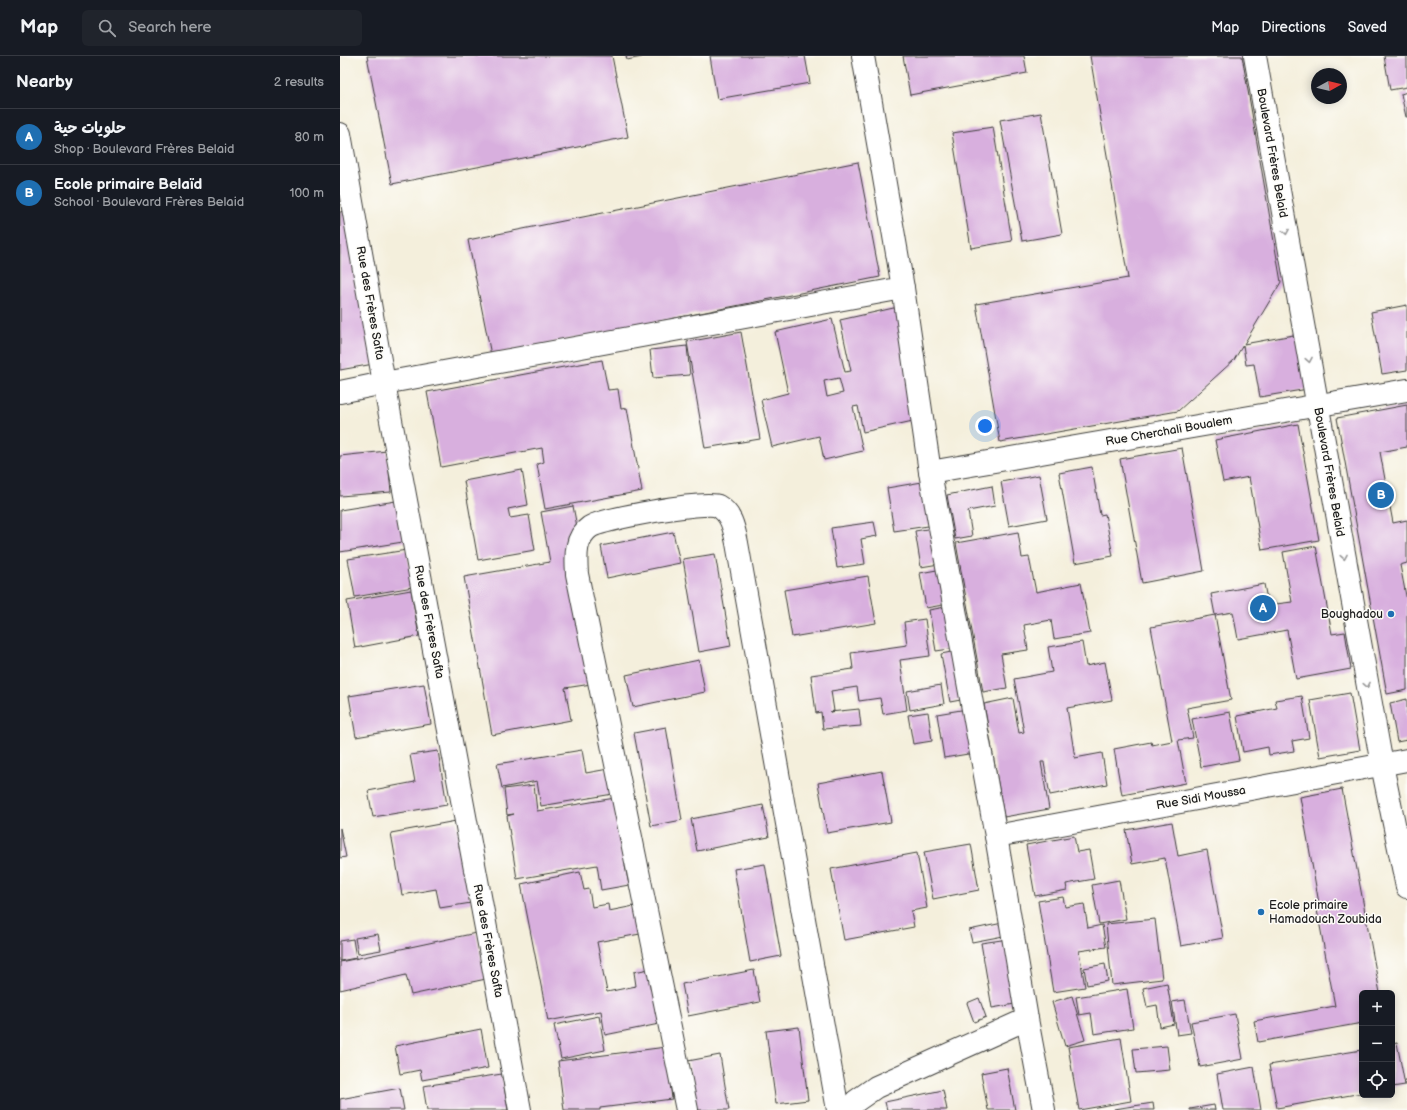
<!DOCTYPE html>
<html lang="en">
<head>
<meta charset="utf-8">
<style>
  :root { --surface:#171b24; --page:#20242c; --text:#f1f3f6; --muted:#9ea1a6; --line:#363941; --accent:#1f6fb2 }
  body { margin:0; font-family:"Balsamiq Sans","Playpen Sans Arabic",sans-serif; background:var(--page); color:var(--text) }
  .controls { position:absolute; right:12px; bottom:12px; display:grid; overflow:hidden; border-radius:6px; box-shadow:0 2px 10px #0003 }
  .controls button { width:36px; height:36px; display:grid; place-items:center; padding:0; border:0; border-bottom:1px solid var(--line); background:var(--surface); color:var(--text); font:20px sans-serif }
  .compass { position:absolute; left:971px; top:12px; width:36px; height:36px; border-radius:50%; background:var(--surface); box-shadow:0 2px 10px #0003; rotate:82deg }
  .you { position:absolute; left:645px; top:370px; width:14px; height:14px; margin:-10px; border:3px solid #fff; border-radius:50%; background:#1a73e8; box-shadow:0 0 0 6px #1a73e833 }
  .badge { display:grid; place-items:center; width:26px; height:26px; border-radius:50%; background:var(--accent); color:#fff; font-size:13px; font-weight:700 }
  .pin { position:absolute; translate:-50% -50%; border:2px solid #fff; box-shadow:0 1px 4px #0006 }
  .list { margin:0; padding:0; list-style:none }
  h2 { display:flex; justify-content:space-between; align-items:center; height:52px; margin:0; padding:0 16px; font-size:17px }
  h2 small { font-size:13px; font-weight:400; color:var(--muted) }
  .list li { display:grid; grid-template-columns:26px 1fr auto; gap:12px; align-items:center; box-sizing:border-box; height:56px; padding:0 16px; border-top:1px solid var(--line) }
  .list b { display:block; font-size:15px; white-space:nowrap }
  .list p { margin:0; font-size:13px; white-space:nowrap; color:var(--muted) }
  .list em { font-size:13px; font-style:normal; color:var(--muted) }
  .icon { flex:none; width:22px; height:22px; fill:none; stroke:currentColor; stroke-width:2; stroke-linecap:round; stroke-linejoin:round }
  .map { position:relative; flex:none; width:1067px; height:1054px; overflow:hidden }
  header { display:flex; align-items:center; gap:24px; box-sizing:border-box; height:56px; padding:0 20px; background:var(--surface); border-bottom:1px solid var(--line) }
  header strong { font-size:19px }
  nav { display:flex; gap:22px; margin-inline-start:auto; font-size:14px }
  .search { width:280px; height:36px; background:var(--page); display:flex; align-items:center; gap:10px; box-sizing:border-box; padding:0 14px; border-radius:6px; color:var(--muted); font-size:15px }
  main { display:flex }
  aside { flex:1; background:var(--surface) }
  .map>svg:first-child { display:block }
</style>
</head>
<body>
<header>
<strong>Map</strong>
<div class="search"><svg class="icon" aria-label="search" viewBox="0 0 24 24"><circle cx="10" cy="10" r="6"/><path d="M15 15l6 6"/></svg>Search here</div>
<nav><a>Map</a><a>Directions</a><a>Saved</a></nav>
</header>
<main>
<aside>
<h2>Nearby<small>2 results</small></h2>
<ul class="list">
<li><span class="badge">A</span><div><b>حلويات حية</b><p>Shop · Boulevard Frères Belaid</p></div><em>80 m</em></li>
<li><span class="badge">B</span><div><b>Ecole primaire Belaïd</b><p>School · Boulevard Frères Belaid</p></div><em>100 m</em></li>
</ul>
</aside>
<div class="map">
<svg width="1067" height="1054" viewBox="0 0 1067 1054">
  <rect width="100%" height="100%" fill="#fdfcf7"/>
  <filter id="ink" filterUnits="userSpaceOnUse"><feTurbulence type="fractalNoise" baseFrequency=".025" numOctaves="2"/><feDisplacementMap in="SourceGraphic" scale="8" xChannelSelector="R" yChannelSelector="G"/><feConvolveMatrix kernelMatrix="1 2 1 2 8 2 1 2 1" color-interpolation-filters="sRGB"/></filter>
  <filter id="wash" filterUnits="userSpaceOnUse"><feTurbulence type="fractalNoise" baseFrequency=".012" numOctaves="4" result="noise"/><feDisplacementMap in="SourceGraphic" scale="16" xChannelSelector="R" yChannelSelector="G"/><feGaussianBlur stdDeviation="0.9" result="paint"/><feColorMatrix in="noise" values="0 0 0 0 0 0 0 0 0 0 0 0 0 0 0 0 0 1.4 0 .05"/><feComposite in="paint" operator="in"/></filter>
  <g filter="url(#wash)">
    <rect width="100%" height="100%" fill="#f4efdc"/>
    <g id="blocks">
      <g fill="#d8afde" fill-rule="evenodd">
        <path d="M27,0H272L288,81L52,128Z"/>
        <path d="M286,0H302V1L287,4Z"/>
        <path d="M370,0H465L470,27L377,43Z"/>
        <path d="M563,0H684L687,17L570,39Z"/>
        <path d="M750,0H902L941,226L904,288L959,278L968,333L920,341L914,308L906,309L903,289L894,304L838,355L660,386L636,248L788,222Z"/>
        <path d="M1044,0H1067V31L1050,34Z"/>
        <path d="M1067,36V61H1066L1061,38Z"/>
        <path d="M701,57L722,178L682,185L660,64Z"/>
        <path d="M653,71L672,185L631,192L612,77Z"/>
        <path d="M518,106L540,221L151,299L128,184Z"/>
        <path d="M8,154L39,307L0,314V156Z"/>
        <path d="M1067,249V314L1042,318L1031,256Z"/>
        <path d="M558,251L582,363L523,376L518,350L513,351L523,395L484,404L479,380L432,391L421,344L448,337L435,276L492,263L505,316L511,315L500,264ZM499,322L503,337L487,341L484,325Z"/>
        <path d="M401,276L420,383L365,392L347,286Z"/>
        <path d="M347,290L350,319L313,322L310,294Z"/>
        <path d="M262,304L268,334L278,333L281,353L287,352L302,435L205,453L197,408L204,406L202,392L101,411L87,336Z"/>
        <path d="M1067,349V391L1040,396L1053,467L1067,464V507L1060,509L1067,545V634L1047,638L997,362Z"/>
        <path d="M958,368L979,484L922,494L909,421L883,426L875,384Z"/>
        <path d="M842,392L864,515L802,527L780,403Z"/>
        <path d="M47,395L51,436L0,440V400Z"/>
        <path d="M752,411L760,459L765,458L773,500L735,507L719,417Z"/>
        <path d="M182,414L188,449L168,453L170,462L189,459L195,494L138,504L124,425Z"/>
        <path d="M699,419L707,463L669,470L661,426Z"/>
        <path d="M588,425L595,469L554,475L547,432Z"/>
        <path d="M652,430L655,450L628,455L632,480L615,483L607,439Z"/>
        <path d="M62,444L69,485L0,496V454Z"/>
        <path d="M233,450L241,492L258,627L225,632L231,664L152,679L124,521L210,506L201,456Z"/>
        <path d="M534,466L537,480L521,483L525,508L497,512L491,472Z"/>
        <path d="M599,471L605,507L581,511L575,475Z"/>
        <path d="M333,476L340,507L267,522L261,490Z"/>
        <path d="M678,476L682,502L689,501L696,536L741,527L750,577L714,583L711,564L684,569L688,594L661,598L667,632L643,636L616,487Z"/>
        <path d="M976,490L992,578L1005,576L1011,613L956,623L947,574L898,583L893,556L875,559L871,538L924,528L928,549L952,546L943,496Z"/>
        <path d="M67,494L73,531L15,541L8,503Z"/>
        <path d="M375,498L391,590L359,596L343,503Z"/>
        <path d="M608,512L614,547L586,552L580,517Z"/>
        <path d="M528,520L536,567L452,581L444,534Z"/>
        <path d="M71,534L79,580L15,592L7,545Z"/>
        <path d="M616,549L624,591L596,595L589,554Z"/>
        <path d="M875,559L891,644L847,652L853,682L838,684L846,727L782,739L774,693L811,686L812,689L832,685L811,571Z"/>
        <path d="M585,563L590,600L560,604L567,654L543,658L540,642L519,645L517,631L491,635L494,655L490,656L519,653L521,670L483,673L481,656L476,657L471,619L513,613L511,597L567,589L564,566Z"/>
        <path d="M742,586L746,610L765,606L772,644L727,652L735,702L762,697L767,728L710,739L704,707V706H701L709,753L664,761L644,648L673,642L679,677L684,676L674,623L712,616L708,591Z"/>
        <path d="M622,594L631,642L610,646L601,598Z"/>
        <path d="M359,604L365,636L293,651L286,619Z"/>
        <path d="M84,628L91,668L16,681L9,640Z"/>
        <path d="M601,629L604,648L570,654L567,635Z"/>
        <path d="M1010,637L1020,694L980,701L970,644Z"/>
        <path d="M962,640L969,682L952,685L954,695L929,699L928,691L903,696L897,660L937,652L935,644Z"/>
        <path d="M1067,643V684L1057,686L1050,647Z"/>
        <path d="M633,652L640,696L604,702L597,658Z"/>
        <path d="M588,656L592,685L573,688L568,659Z"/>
        <path d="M890,656L899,704L861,711L852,663Z"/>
        <path d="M326,671L342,764L311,770L294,677Z"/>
        <path d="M242,694L246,717L274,712L279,737L201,750L197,725L162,732L157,708Z"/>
        <path d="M98,695L107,749L33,761L28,735L75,726L70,699Z"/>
        <path d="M542,715L551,766L487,777L478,727Z"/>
        <path d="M194,729L197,755L287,740L298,808L285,810L289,829L261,834L257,809L177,823L167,760L174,758L167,759L164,733Z"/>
        <path d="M1002,733L1040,937H1022V967L918,986L914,965L995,950L977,854L980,853L960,741Z"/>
        <path d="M423,749L429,781L357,795L351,763Z"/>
        <path d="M116,765L131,847L100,852L96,833L62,839L51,777Z"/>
        <path d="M832,766L838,800L867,794L883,882L841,890L825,802L792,808L786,774Z"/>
        <path d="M0,772L6,801L0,802Z"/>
        <path d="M734,780L737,796L749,794L754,823L726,828L727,834L695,840L686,789Z"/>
        <path d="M631,788L639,834L593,843L584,796Z"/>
        <path d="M577,797L587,852L571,855L574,871L504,884L491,813Z"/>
        <path d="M425,808L441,900L410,906L394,813Z"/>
        <path d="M240,816L244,834L249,833L252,851L268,848L269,855L294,850L300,878L257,886L267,936L296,930L294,916L314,912L324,967L265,979L261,955L208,965L181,828Z"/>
        <path d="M779,824L786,863L759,868L752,829Z"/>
        <path d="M723,841L725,851L744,848L748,872L762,869L766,891L739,895L745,931L713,936L698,845Z"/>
        <path d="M815,863L822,923L772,929L766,868Z"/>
        <path d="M677,864L679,877L632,886L629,874Z"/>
        <path d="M136,877L146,923L71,939L66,919L0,934V906Z"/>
        <path d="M38,878L41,894L18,898L15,882Z"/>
        <path d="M682,881L692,945L652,952L641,887Z"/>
        <path d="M13,883L16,902L0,905V885Z"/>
        <path d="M765,908L768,925L747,929L744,912Z"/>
        <path d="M414,914L420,946L348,960L342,928Z"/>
        <path d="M827,927L834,968L820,971L817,949L807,951L803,932Z"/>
        <path d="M787,933L793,972L754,978L751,957L739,959L736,941Z"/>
        <path d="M732,940L745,984L725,990L712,946Z"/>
        <path d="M639,942L646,961L634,966L627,947Z"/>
        <path d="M845,944L851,977L837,979L832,946Z"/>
        <path d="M895,958L903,1003L860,1011L851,966Z"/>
        <path d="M259,960L265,994L221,1003L214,969Z"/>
        <path d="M459,971L468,1044L436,1048L426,975Z"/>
        <path d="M141,973L148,1012L82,1024L80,1014L60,1018L55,990Z"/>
        <path d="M781,982L791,1045L739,1054L728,991Z"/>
        <path d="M1057,987L1065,1029L1052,1031V988Z"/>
        <path d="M827,990L830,1014L796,1017L793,993Z"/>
        <path d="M326,991L332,1043L260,1052V1054H224L218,1005Z"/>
        <path d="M1022,994V1037L937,1052L929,1009Z"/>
        <path d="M380,999L389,1054H357L348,1005Z"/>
        <path d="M914,1011L921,1054H883L877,1018Z"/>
        <path d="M667,1012L675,1054H648L641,1017Z"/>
        <path d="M162,1018L168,1054H87L83,1030Z"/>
        <path d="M60,1032L64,1054H0V1043Z"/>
        <path d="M603,1034L607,1054H547L545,1046Z"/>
        <path d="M813,1047L814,1054H774V1053Z"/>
        <path d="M874,1049L875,1054H850V1053Z"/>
      </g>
    </g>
  </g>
  <g filter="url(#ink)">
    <use href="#blocks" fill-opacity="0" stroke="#3c3c39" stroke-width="1"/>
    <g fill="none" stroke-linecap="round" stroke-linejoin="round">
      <defs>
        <g id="street">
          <path d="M915,0L1042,709L1067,831"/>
          <path d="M0,78L44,327L180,1054"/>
          <path d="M0,336L44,327L563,232"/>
          <path d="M590,416L1067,334"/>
          <path d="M656,780L1067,704"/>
          <path d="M347,1054L237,518C236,502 234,482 250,471C261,463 367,444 378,450C392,458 394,473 397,487L498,1054"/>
          <path d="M508,1054L516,1045L536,1031L687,963"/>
        </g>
        <path id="secondary" d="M523,0L563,232L590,416L656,780L687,963L704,1054"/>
      </defs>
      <use href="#street" stroke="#3c3c39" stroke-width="24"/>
      <use href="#secondary" stroke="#3c3c39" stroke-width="24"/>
      <use href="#street" stroke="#fff" stroke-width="22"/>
      <use href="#secondary" stroke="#fff" stroke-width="22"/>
    </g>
    <defs><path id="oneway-chevron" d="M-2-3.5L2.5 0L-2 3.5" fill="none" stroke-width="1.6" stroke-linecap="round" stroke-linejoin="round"/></defs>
    <g stroke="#999">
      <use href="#oneway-chevron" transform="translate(946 176) rotate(80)"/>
      <use href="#oneway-chevron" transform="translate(969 304) rotate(80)"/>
      <use href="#oneway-chevron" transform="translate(1004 501) rotate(80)"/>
      <use href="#oneway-chevron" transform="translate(1027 629) rotate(80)"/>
    </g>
  </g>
  <g fill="#1f6fb2" stroke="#fdfcf7" stroke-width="1.5">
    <circle cx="1051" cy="558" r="4"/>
    <circle cx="921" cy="856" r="4"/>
  </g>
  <g text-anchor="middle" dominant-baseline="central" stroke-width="3" stroke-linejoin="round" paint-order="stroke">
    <g font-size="12" fill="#1c1c1c" stroke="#fdfcf7">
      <text transform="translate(932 97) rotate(80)">Boulevard Frères Belaid</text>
      <text transform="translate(30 247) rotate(80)">Rue des Frères Safta</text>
      <text transform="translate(829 375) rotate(-10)">Rue Cherchali Boualem</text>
      <text transform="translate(989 416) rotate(80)">Boulevard Frères Belaid</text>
      <text transform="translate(89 566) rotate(79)">Rue des Frères Safta</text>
      <text transform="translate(861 742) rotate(-10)">Rue Sidi Moussa</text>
      <text transform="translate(148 885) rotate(79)">Rue des Frères Safta</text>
    </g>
    <g font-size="12" fill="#1c1c1c" stroke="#fdfcf7" text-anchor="end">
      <text x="1043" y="558">Boughadou</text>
      <text x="929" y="849" text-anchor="start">Ecole primaire<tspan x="929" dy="14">Hamadouch Zoubida</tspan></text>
    </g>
  </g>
</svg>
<div class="controls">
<button>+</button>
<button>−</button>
<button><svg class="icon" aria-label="locate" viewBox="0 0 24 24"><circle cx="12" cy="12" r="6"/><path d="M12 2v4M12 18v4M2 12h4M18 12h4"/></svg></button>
</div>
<svg class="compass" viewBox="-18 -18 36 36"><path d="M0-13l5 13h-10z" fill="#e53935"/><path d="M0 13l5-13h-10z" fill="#9ea1a6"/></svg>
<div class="you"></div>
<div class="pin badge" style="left:923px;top:552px">A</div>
<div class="pin badge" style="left:1041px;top:439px">B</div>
</div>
</main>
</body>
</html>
